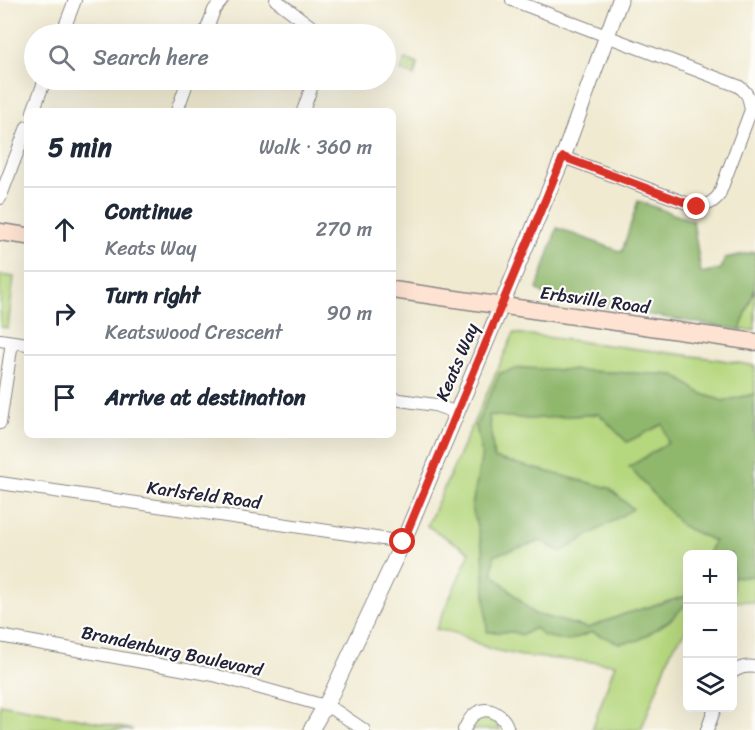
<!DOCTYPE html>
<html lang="en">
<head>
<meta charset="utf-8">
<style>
  :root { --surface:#fff; --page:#f6f6f7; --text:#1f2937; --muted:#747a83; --line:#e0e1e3 }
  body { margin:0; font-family:Sriracha,sans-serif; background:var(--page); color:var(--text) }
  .controls { position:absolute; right:18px; bottom:18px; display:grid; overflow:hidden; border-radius:9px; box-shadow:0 6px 24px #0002 }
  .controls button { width:54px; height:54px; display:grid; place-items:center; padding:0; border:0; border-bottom:2px solid var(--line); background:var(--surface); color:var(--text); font:30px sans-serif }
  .stop { position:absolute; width:18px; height:18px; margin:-14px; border:4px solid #d93025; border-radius:50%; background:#fff }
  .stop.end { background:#d93025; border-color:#fff; box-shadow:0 2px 6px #0008 }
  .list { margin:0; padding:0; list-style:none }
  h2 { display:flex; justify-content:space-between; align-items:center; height:78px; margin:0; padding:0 24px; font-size:26px }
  h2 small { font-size:20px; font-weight:400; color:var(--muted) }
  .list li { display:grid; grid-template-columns:39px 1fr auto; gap:18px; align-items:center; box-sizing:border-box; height:84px; padding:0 24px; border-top:2px solid var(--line) }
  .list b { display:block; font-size:22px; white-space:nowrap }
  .list p { margin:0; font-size:20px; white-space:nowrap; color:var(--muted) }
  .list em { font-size:20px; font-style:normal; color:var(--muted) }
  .icon { flex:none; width:33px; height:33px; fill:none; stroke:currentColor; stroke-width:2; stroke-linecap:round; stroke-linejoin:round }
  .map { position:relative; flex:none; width:755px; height:730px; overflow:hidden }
  .search { position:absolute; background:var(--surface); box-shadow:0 6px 24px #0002; left:24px; top:24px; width:372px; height:66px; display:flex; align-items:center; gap:15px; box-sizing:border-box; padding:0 21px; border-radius:33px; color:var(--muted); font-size:22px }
  .panel { position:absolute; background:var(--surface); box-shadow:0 6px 24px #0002; left:24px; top:108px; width:372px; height:330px; border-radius:9px }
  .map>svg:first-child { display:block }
</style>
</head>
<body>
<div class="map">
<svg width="755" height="730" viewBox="0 0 755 730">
  <rect width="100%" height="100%" fill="#fdfcf7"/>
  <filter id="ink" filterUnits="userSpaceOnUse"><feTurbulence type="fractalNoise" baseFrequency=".0167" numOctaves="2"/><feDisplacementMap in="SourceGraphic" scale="12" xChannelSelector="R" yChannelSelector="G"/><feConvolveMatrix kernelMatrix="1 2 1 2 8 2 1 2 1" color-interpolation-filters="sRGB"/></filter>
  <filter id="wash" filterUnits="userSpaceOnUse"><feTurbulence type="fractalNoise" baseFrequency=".008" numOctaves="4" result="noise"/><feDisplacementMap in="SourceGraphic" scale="24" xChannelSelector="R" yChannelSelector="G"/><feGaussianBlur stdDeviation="1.35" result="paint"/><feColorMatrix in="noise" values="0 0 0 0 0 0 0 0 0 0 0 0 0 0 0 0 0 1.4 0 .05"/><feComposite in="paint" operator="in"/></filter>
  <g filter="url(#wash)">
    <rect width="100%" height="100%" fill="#f0ead1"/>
    <g fill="#b5d77e" stroke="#6c7c5c" stroke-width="1.5">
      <path d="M405,59L418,64L414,76L401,71Z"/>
      <path d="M0,275L14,277L8,328L0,327Z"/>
      <path d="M755,288V330H740V329Z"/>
      <path d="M514,333L716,359L755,366V394L723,401L702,394L674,375L521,368L500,374L476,426L482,454L472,507L483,550L487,632H513L522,635L535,628L568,641L592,632L619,643L639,640L669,621L687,602V629L672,649L641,730H592L615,664L522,656L490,649L455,633L436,629L470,552L427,526Z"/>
      <path d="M599,414L664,423L682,526L714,541L708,554H688L687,596L625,614L588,628L534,614L493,574V555L541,541L609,488L494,458L488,415L529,419Z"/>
      <path d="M733,576L742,577L755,576V603L745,601L733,602Z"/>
      <path d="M0,704L83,719L133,730H0Z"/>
      <path d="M487,718C494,720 498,723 500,730H469C473,721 478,720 487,718Z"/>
    </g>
    <g fill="#90b86d" stroke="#596d54" stroke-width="1.5">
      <path d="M638,201L693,221L701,273L721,269L725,258L755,252V288L740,330L548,298L537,289L557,228L622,252Z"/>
      <path d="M521,368L674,375L702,394L723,401L755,394V576L742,577L733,576L732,554H708L714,541L682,526L629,467L668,443L663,424L627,442L599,414L529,419L489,415L494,458L609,488L633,509L561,552L541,541L494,555L493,574L534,614L588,628L625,614L686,596L687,595L688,602L669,621L639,640L619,643L592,632L568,641L544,636L535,628L522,635L513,632H487L483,550L472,507L482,454L476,426L500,373Z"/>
    </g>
  </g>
  <g filter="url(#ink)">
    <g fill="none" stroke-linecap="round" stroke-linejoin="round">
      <defs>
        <g id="minor">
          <path d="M276,0L321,34"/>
          <path d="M512,0L738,86C749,93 749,99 751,110L719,195C713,203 707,205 697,207L563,157"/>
          <path d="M62,34L75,0"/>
          <path d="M205,34L214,10L222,0"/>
          <path d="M33,111L45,80"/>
          <path d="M177,111L188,80"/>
          <path d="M303,111L314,80"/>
          <path d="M0,198L27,127"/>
          <path d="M0,340L27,344"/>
          <path d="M393,399L435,405L457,413"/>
          <path d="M0,423L12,342"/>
          <path d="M0,483L403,542"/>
          <path d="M0,636L214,675L325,706L336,711L364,730"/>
          <path d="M732,672C740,668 746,665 755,667"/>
          <path d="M464,730C467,724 469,718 475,714C489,704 505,716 508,730"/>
          <path d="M707,730L715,708"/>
        </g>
        <path id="tertiary" d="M311,730L330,697L403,542L563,157L620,0"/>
        <g id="secondary">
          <path d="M0,232L27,236"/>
          <path d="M393,290L755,342"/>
        </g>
      </defs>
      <use href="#minor" stroke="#898686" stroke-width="14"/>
      <use href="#tertiary" stroke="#898686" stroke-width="17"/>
      <use href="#secondary" stroke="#898686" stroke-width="19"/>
      <use href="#minor" stroke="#fff" stroke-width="12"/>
      <use href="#tertiary" stroke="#fff" stroke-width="15"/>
      <use href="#secondary" stroke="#fee3d2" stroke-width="16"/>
    </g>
  </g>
  <g fill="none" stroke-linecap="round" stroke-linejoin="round" filter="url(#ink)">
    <path stroke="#d93025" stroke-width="8" d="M403,542L563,157L697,207"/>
  </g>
  <g text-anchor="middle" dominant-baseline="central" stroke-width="4.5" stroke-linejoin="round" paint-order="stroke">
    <g font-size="18" fill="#22223b" stroke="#fdfcf7">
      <text transform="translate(595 300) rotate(8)">Erbsville Road</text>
      <text transform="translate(457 362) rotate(-67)">Keats Way</text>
      <text transform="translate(204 495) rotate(8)">Karlsfeld Road</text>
      <text transform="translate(172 651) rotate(12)">Brandenburg Boulevard</text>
    </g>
  </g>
</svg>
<div class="controls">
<button>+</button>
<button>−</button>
<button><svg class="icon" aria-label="layers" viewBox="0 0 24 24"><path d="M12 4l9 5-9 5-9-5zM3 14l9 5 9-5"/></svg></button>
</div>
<div class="stop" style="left:403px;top:542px"></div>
<div class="stop end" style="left:697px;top:207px"></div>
<div class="search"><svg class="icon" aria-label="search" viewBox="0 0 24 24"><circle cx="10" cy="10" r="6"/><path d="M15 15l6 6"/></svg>Search here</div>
<section class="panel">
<h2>5 min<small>Walk · 360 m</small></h2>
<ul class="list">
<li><svg class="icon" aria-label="ahead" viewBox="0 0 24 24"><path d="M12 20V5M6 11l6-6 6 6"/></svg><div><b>Continue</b><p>Keats Way</p></div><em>270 m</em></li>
<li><svg class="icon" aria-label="right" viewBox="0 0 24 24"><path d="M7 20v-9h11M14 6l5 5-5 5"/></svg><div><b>Turn right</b><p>Keatswood Crescent</p></div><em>90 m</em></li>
<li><svg class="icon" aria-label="arrive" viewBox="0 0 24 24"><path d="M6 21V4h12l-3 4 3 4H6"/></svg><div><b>Arrive at destination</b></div></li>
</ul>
</section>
</div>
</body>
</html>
